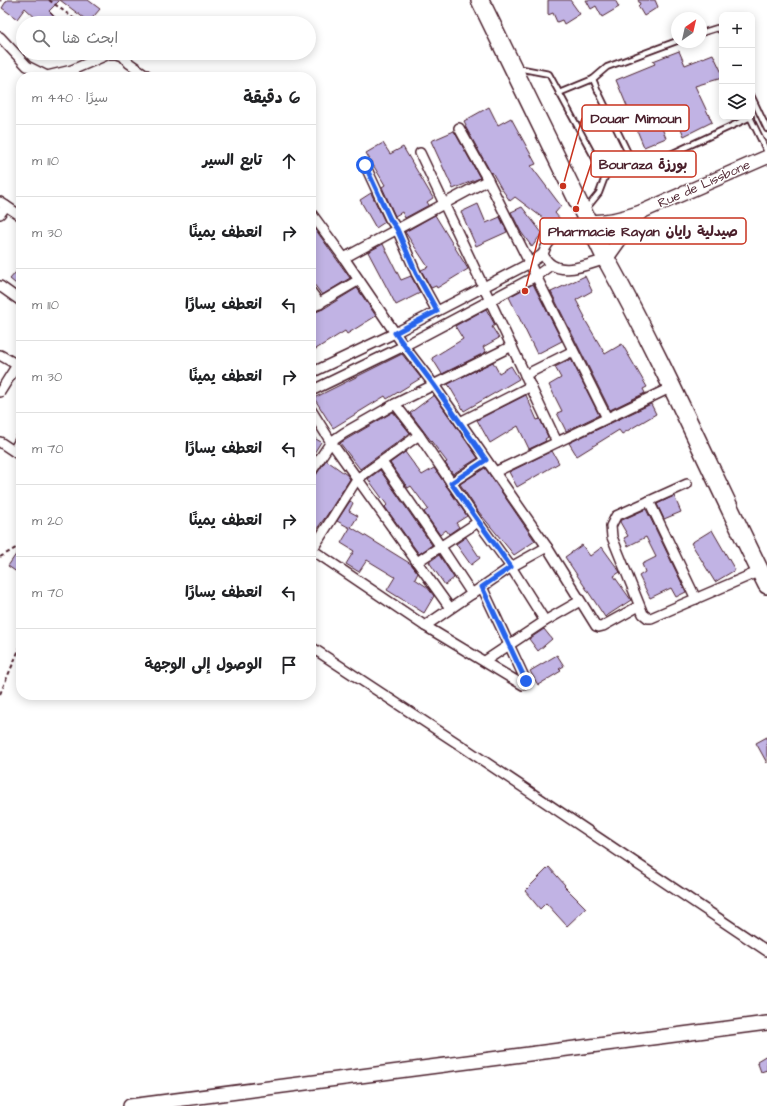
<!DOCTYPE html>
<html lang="ar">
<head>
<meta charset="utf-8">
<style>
  :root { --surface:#fff; --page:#f2f2f2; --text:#202124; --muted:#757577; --line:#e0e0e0 }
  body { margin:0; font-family:"Architects Daughter","Playpen Sans Arabic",sans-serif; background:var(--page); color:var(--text); direction:rtl }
  .controls { position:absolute; right:12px; top:12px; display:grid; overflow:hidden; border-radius:8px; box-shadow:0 2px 10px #0003 }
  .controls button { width:36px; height:36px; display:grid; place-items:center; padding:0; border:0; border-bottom:1px solid var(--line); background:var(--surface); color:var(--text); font:20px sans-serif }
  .compass { position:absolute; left:671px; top:12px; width:36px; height:36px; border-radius:50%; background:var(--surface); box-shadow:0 2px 10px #0003; rotate:34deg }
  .stop { position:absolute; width:12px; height:12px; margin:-9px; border:3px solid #2563eb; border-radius:50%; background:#fff }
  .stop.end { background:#2563eb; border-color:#fff; box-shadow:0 1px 4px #0008 }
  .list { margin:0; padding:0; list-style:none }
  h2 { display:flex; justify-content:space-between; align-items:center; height:52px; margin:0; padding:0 16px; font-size:17px }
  h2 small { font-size:13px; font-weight:400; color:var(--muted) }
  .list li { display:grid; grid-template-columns:26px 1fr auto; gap:12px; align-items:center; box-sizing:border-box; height:72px; padding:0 16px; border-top:1px solid var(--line) }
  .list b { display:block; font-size:15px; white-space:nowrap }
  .list em { font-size:13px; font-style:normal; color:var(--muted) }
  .icon { flex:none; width:22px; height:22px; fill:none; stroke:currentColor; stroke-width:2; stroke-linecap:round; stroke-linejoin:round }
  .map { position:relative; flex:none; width:767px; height:1106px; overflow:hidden; direction:ltr }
  .search { position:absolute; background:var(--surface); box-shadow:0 2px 10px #0003; left:16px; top:16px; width:300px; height:44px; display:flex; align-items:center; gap:10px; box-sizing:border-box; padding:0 14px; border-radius:22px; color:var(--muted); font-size:15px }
  .panel { position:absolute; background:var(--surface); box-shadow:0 2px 10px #0003; left:16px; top:72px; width:300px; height:628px; border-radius:16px; direction:rtl }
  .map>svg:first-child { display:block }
</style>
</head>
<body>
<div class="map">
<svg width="767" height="1106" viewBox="0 0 767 1106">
  <rect width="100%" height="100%" fill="#fff"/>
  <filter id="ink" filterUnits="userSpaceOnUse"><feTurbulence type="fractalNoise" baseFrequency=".025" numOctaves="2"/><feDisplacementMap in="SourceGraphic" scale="8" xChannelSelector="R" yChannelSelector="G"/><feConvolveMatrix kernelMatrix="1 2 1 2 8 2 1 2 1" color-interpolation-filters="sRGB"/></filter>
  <g filter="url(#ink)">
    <g fill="#c1b3e4" stroke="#4a1f2b">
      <path d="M7,0H88L100,9L89,22L60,0L49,11L61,23H41L25,8L17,19L2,8Z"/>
      <path d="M548,0H570L580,14L564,24L562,20L557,22L553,13L548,15Z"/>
      <path d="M586,0H615L619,7L602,17L596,6L591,9Z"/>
      <path d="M638,0H655L658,7L644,16L638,6L640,4Z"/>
      <path d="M679,51L685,65L713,54L722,73V78L695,86L712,122L684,136L677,119L661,126L666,138L644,147L616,80L655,64L653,61Z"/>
      <path d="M489,107L498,125L511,118L536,164L531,166L561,206L555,213L560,219L552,225L515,197L510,201L501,188L492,172L491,173L465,126L466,125L464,121Z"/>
      <path d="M454,131L480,178L453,189L431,141Z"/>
      <path d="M383,143L390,154L403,147L433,198L427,202L429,205L405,218L402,212L395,216L382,187L385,185L366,153Z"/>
      <path d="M371,193L385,222L376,228L360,200Z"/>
      <path d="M478,204L486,223L500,217L507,232L476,246L461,212Z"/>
      <path d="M522,207L542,233L532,247L521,232L511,212Z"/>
      <path d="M435,215L468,269L437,288L436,286L431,288L421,270L428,267L405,232Z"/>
      <path d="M311,223L350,278L322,295L311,280Z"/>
      <path d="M383,244L401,280L411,276L420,293L396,305L368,252Z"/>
      <path d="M21,266V288L10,279Z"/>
      <path d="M585,276L592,291L576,300L585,317L584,318L605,354L622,344L647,387L643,389L645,393L610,410L551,292Z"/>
      <path d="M533,284L562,341L537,354L509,297Z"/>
      <path d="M357,288L376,316L347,334L345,331L311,352V314L323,309Z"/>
      <path d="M486,309L495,325L492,327L499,338L483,347L486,352L442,374L432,358L463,339L455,326Z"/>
      <path d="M402,354L421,378L387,399L385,396L333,428L314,398Z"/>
      <path d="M571,359L599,415L566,431L557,413L562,411L549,385L561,378L555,367Z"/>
      <path d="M493,362L499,373L511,366L519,379L464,411L448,384Z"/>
      <path d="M434,395L478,458L453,474L445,463L447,462L410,413Z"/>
      <path d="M526,395L537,420L540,419L548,437L545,439L546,441L529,449L518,426L490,443L477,420Z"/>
      <path d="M651,404L656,414L622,434L619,430L577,456L569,443Z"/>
      <path d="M393,412L410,433L398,442L360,469L340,443Z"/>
      <path d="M311,436L321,442L311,458Z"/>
      <path d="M552,451L559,463L517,487L509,472Z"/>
      <path d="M405,452L422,475L434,468L467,516L456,523L459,527L449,534L446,530L440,535L424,512L428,509L411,486L408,488L390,463Z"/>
      <path d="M326,460L347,475L350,479L327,515L311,537V479L316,475Z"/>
      <path d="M485,468L535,541L514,555L478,511L460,484Z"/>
      <path d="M380,470L432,545L419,554L385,507L387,505L368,479Z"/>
      <path d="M674,496L681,512L664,519L657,504Z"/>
      <path d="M350,501L353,503L349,511L358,516L351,527L411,564L418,573L415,579L427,587L434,596L424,613L387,590L395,577L367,560L359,572L346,564L354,551L341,543L350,528L337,521Z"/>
      <path d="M646,509L686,592L676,597L671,588L650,598L639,576L645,572L642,564L656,557L646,537L628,546L624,538L628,536L620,522V521Z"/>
      <path d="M712,530L735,570L715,582L691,543Z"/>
      <path d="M466,537L480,558L471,565L456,544Z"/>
      <path d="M582,545L590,556L602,547L620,572L614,576L631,600L605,617L565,557Z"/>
      <path d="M21,547V575L8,566Z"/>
      <path d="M439,555L454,578L445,585L429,562Z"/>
      <path d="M544,629L552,639L538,651L529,639Z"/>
      <path d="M557,655L564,666L559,669L561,671L538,685L530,671Z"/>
      <path d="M767,737V763L756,743Z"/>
      <path d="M549,867L565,885L564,886L586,908L567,926L546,903L540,909L525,891Z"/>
      <path d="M767,1055V1070L761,1072L757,1061Z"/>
    </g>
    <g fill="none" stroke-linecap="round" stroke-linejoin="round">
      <defs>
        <g id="lane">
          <path d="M701,33L717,28L722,31"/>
          <path d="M677,41L607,67L593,79L598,91L631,159L637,163L647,165L751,117"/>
          <path d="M518,68L549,74L605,177L599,193L586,209"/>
          <path d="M559,93L593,79"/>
          <path d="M752,97L767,129"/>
          <path d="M750,117L767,152"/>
        </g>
        <g id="street">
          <path d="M0,37L27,66L47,76L72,70L109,54H117L123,56L129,63L149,77"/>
          <path d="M459,128L488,180L607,418"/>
          <path d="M420,153L557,442"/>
          <path d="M365,165L390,219L397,229L416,273L437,311"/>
          <path d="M0,202L21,216"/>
          <path d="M311,213L344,258L404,346L434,385L460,422L547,547L596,626L599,627L603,626L639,606"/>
          <path d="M0,214L6,206"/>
          <path d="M587,221C570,228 549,234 543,254C554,280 587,265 606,259"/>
          <path d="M344,258L488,180"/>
          <path d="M0,286L21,301"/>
          <path d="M311,292L320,304"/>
          <path d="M311,308L359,280"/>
          <path d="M0,355L21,367"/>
          <path d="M311,373L395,333L530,263L543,254"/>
          <path d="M525,375L573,351"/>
          <path d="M311,391L404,346L536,276L551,265"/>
          <path d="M0,392L17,365"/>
          <path d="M395,404L419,435L478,522L511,567L545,621"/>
          <path d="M311,410L331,442L450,608"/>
          <path d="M460,422L531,386"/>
          <path d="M0,442L21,456"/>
          <path d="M14,451L21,438"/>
          <path d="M382,462L441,547L472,594"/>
          <path d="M311,472L331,442L344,433L395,404L512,346"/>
          <path d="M495,472L672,387"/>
          <path d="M451,483L486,460"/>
          <path d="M687,484L616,516L611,526L612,537L643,614L648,618H651L760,571"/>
          <path d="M649,501L696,599"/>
          <path d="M311,549L425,626L518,682L523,685L525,684L526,681L482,587"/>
          <path d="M312,550L357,479L419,435"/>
          <path d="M417,562L478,522"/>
          <path d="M425,626L511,567L547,547"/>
          <path d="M311,647L463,747L767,951"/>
          <path d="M485,661L545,621L580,601"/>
        </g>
        <g id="secondary">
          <path d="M587,221C606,223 623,218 641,212L767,157"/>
          <path d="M606,259L628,228L641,212"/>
          <path d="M130,1106L767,1023"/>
        </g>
        <path id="highway" d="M480,0L606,259C665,365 713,477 767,585"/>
      </defs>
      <use href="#lane" stroke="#4a1f2b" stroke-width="8"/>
      <use href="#street" stroke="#4a1f2b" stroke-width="12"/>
      <use href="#secondary" stroke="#4a1f2b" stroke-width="16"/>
      <use href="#highway" stroke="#4a1f2b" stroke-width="20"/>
      <g stroke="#4a1f2b" stroke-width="2" stroke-dasharray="4 3" stroke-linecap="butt">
        <path d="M49,0L80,23"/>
        <path d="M0,1L1,0"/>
        <path d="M0,557L21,545"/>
        <path d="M0,694L21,645"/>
      </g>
      <use href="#lane" stroke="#fff" stroke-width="4.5"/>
      <use href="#street" stroke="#fff" stroke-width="9"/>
      <use href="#secondary" stroke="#fff" stroke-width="13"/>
      <use href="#highway" stroke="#fff" stroke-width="17"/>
    </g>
  </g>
  <g fill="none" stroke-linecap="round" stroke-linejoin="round" filter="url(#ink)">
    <path stroke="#2563eb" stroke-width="5" d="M365,165L390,219L397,229L416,273L437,311L395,333L434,385L486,460L451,483L511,567L482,587L526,681"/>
  </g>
  <g text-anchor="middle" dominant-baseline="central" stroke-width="3" stroke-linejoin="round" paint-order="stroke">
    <g font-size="13" fill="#4a1f2b" stroke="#fff">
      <text transform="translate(704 184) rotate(-24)">Rue de Lissbone</text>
    </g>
  </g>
  <path fill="none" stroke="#c8321e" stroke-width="1.5" d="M563 186L582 118M576 209L591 164M525 291L540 231"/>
  <g fill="#c8321e" stroke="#fff" stroke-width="1.5">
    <circle cx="563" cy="186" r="4"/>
    <circle cx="576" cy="209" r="4"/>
    <circle cx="525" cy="291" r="4"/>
  </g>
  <g fill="#fff" stroke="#c8321e" stroke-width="1.5">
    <rect x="582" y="105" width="107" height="26" rx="4"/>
    <rect x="591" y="151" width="105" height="26" rx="4"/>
    <rect x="540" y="218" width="206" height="26" rx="4"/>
  </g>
  <g font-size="14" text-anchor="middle" font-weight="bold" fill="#4a1f2b">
    <text x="636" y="123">Douar Mimoun</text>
    <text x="643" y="169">Bouraza بورزة</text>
    <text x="643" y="236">Pharmacie Rayan صيدلية رايان</text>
  </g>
</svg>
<div class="controls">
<button>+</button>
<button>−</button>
<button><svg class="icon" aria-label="layers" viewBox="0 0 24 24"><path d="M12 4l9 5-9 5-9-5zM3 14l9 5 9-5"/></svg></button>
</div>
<svg class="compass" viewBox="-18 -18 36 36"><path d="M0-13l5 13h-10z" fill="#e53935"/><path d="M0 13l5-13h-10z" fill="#757577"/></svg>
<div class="stop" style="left:365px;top:165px"></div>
<div class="stop end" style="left:526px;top:681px"></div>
<div class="search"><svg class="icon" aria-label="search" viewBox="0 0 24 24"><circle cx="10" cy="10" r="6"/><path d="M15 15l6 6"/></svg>ابحث هنا</div>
<section class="panel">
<h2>6 دقيقة<small>سيرًا · 440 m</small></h2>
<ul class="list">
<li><svg class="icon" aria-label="ahead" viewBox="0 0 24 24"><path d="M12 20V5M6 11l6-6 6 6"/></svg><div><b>تابع السير</b></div><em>110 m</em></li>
<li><svg class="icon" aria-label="right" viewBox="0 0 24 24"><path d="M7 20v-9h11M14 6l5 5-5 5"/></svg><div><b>انعطف يمينًا</b></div><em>30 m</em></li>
<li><svg class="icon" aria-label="left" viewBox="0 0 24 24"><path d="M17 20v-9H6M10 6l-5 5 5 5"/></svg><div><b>انعطف يسارًا</b></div><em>110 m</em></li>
<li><svg class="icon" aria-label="right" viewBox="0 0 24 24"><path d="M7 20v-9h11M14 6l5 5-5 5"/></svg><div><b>انعطف يمينًا</b></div><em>30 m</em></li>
<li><svg class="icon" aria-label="left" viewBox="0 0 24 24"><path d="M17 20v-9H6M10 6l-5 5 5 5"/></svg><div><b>انعطف يسارًا</b></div><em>70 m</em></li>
<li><svg class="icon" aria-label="right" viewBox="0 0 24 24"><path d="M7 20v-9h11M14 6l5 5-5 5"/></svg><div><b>انعطف يمينًا</b></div><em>20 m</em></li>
<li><svg class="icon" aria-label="left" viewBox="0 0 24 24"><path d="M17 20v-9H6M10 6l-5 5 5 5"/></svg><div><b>انعطف يسارًا</b></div><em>70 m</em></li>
<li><svg class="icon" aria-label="arrive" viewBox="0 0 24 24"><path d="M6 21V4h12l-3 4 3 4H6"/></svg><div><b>الوصول إلى الوجهة</b></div></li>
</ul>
</section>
</div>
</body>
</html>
